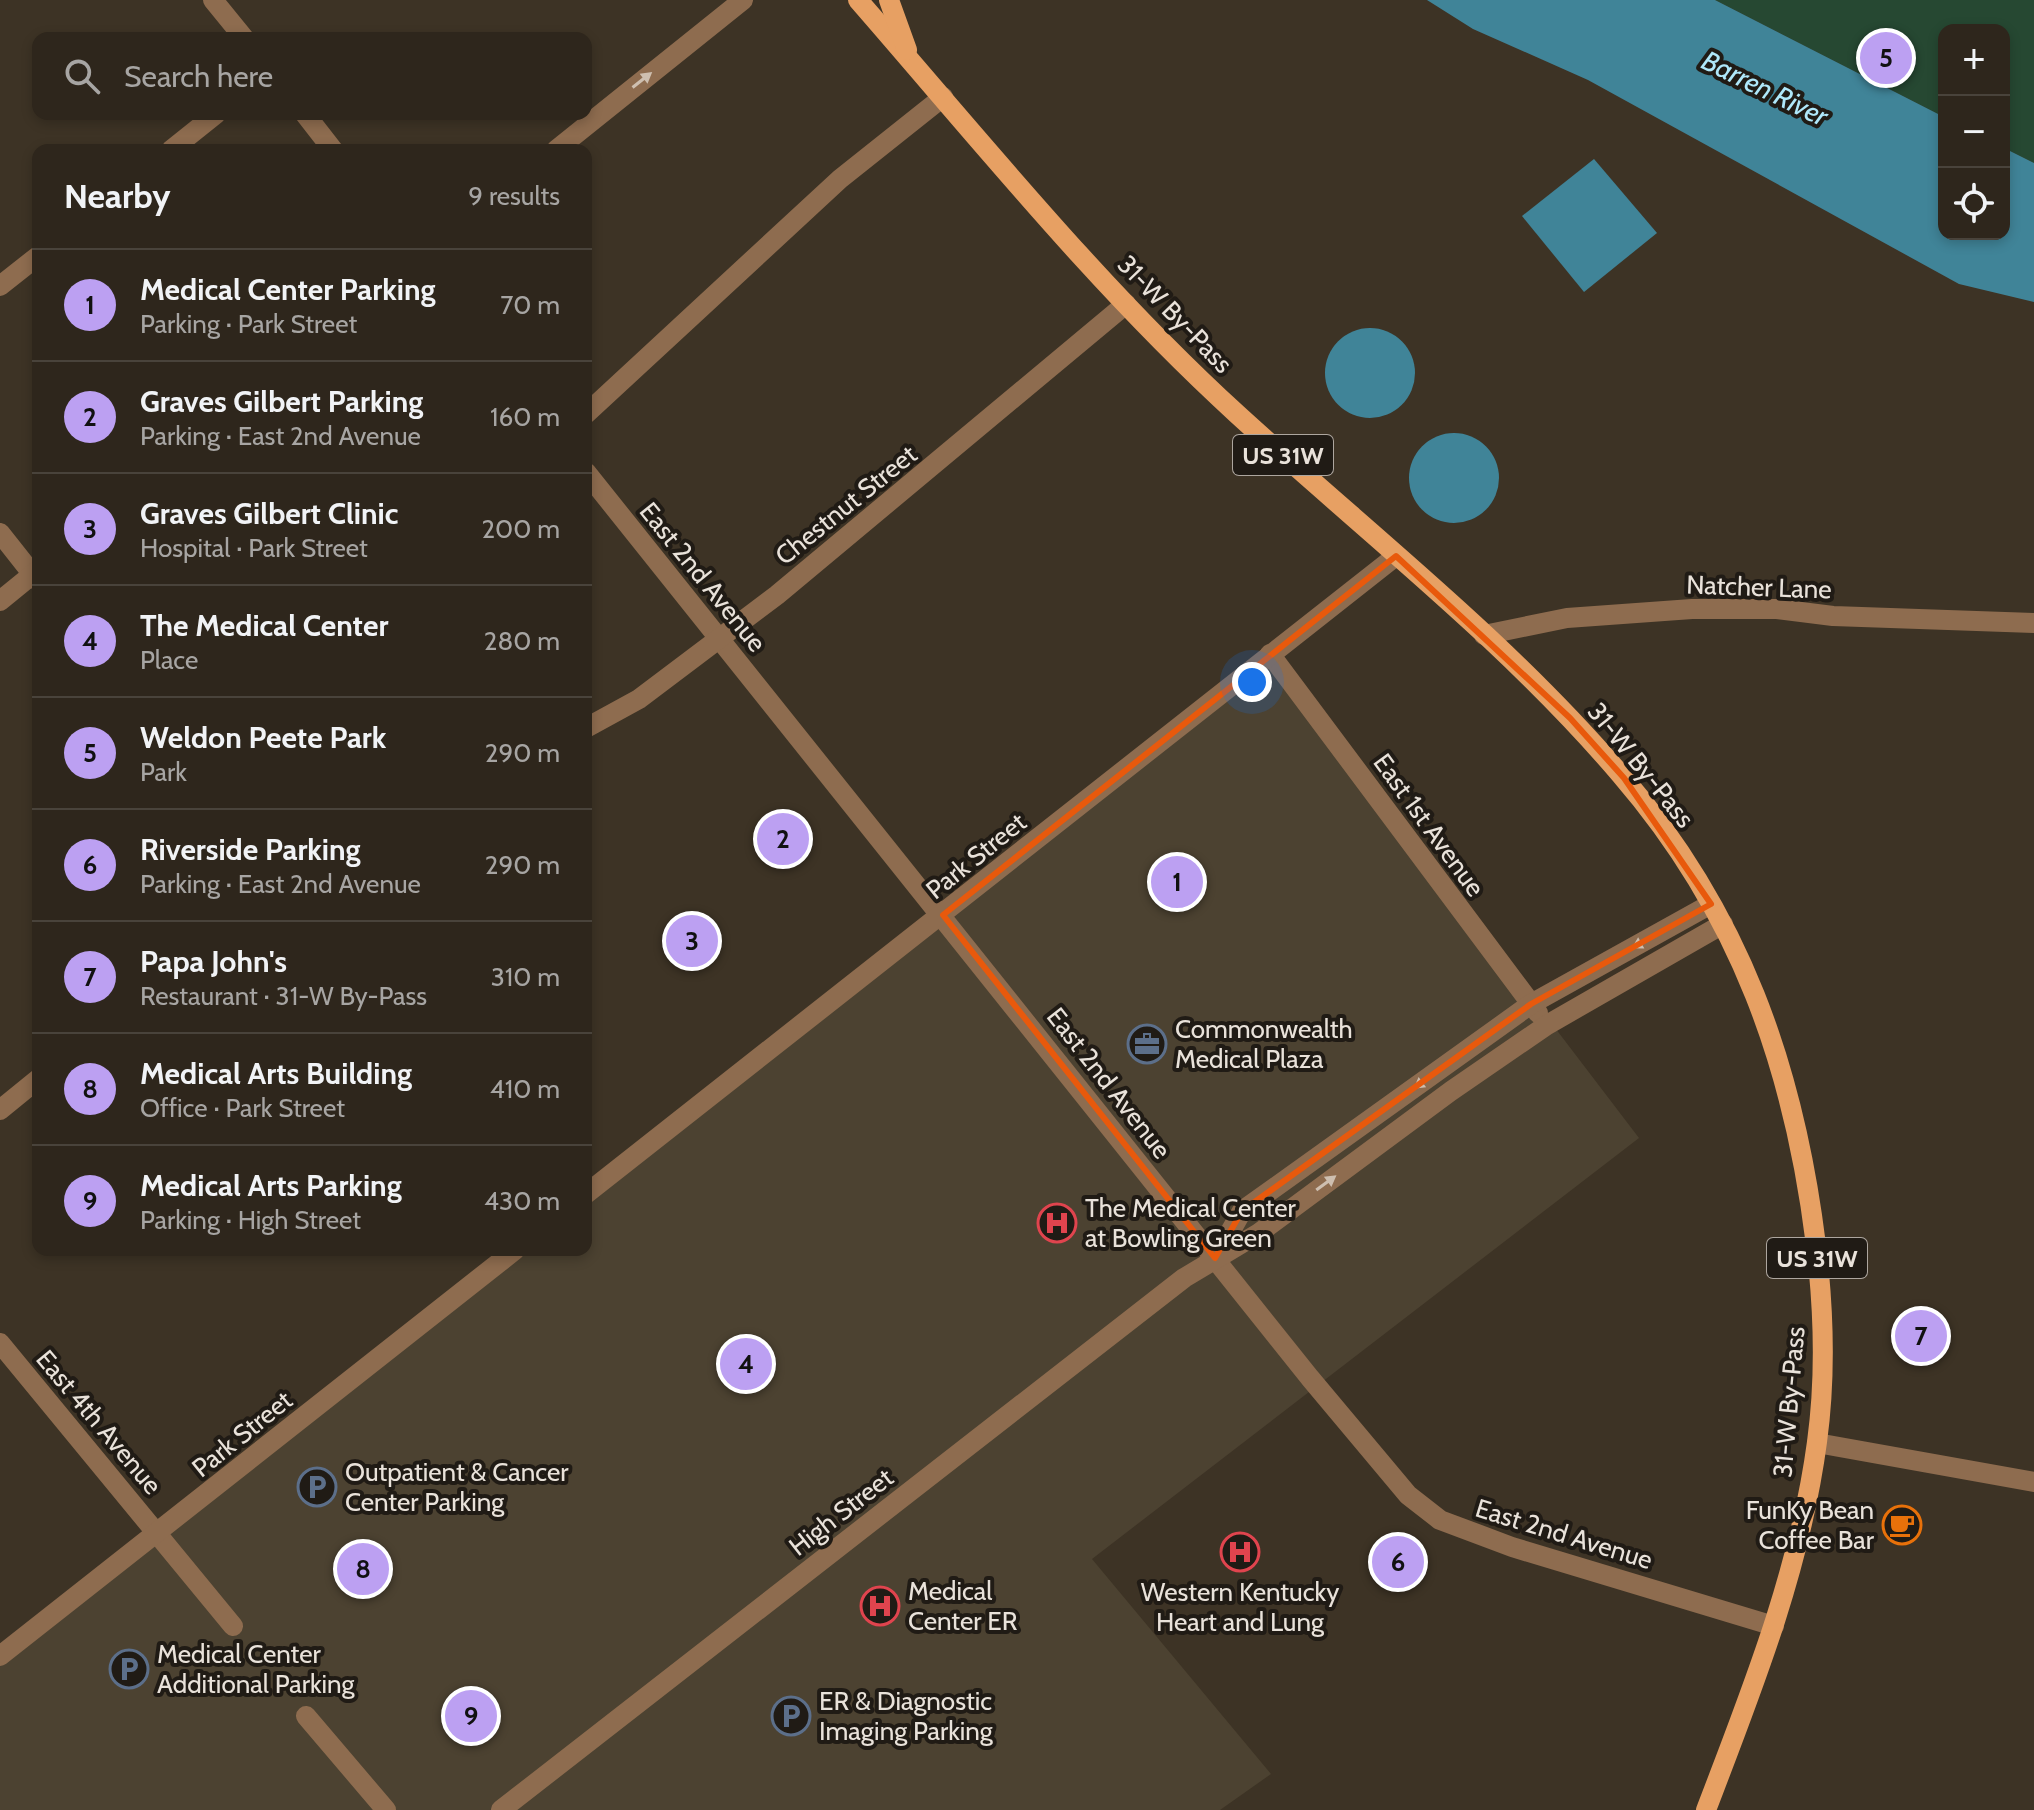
<!DOCTYPE html>
<html lang="en">
<head>
<meta charset="utf-8">
<style>
  :root { --surface:#2e261c; --page:#3a3229; --text:#f1f3f6; --muted:#a7a5a3; --line:#49433b; --accent:#bca0f2 }
  body { margin:0; font-family:Cabin,sans-serif; background:var(--page); color:var(--text) }
  .controls { position:absolute; right:24px; top:24px; display:grid; overflow:hidden; border-radius:16px; box-shadow:0 4px 12px #0003 }
  .controls button { width:72px; height:72px; display:grid; place-items:center; padding:0; border:0; border-bottom:2px solid var(--line); background:var(--surface); color:var(--text); font:40px sans-serif }
  .you { position:absolute; left:1252px; top:682px; width:28px; height:28px; margin:-20px; border:6px solid #fff; border-radius:50%; background:#1a73e8; box-shadow:0 0 0 12px #1a73e833 }
  .badge { display:grid; place-items:center; width:52px; height:52px; border-radius:50%; background:var(--accent); color:#111; font-size:26px; font-weight:700 }
  .pin { position:absolute; translate:-50% -50%; border:4px solid #fff; box-shadow:0 2px 8px #0006 }
  .list { margin:0; padding:0; list-style:none }
  h2 { display:flex; justify-content:space-between; align-items:center; height:104px; margin:0; padding:0 32px; font-size:34px }
  h2 small { font-size:26px; font-weight:400; color:var(--muted) }
  .list li { display:grid; grid-template-columns:52px 1fr auto; gap:24px; align-items:center; box-sizing:border-box; height:112px; padding:0 32px; border-top:2px solid var(--line) }
  .list b { display:block; font-size:30px; white-space:nowrap }
  .list p { margin:0; font-size:26px; white-space:nowrap; color:var(--muted) }
  .list em { font-size:26px; font-style:normal; color:var(--muted) }
  .icon { flex:none; width:44px; height:44px; fill:none; stroke:currentColor; stroke-width:2; stroke-linecap:round; stroke-linejoin:round }
  .map { position:relative; flex:none; width:2034px; height:1810px; overflow:hidden }
  .search { position:absolute; background:var(--surface); box-shadow:0 4px 12px #0003; left:32px; top:32px; width:560px; height:88px; display:flex; align-items:center; gap:20px; box-sizing:border-box; padding:0 28px; border-radius:16px; color:var(--muted); font-size:30px }
  .panel { position:absolute; background:var(--surface); box-shadow:0 4px 12px #0003; left:32px; top:144px; width:560px; height:1112px; border-radius:16px }
  .map>svg:first-child { display:block }
</style>
</head>
<body>
<div class="map">
<svg width="2034" height="1810" viewBox="0 0 2034 1810">
  <rect width="100%" height="100%" fill="#3d3325"/>
  <path fill="#4c4231" d="M1270,654L1639,1138L1092,1559L1271,1774L1220,1810H0V1655L517,1250H586V1196Z"/>
  <path fill="#264832" d="M1715,0H2034V163L2004,148V30H1944V117Z"/>
  <g fill="#408498">
    <path d="M1427,0H1715L1944,117V234H2004V148L2034,163V302L1959,284L1588,80L1473,29Z"/>
    <path d="M1594,159L1657,233L1584,292L1522,216Z"/>
    <circle cx="1370" cy="373" r="45"/>
    <circle cx="1454" cy="478" r="45"/>
  </g>
  <g fill="none" stroke-linecap="round" stroke-linejoin="round">
    <g stroke="#8e6c4f" stroke-width="20">
      <path d="M213,0L244,38"/>
      <path d="M305,114L333,150"/>
      <path d="M171,150L216,114"/>
      <path d="M556,150L743,0"/>
      <path d="M0,286L38,256"/>
      <path d="M586,414L840,179L943,97"/>
      <path d="M586,472L1310,1378L1408,1495L1440,1520L1512,1547L1774,1626"/>
      <path d="M0,533L38,581"/>
      <path d="M0,601L38,570"/>
      <path d="M1484,635L1567,618L1692,609H1777L1833,616L2034,623"/>
      <path d="M1270,654L1538,1013"/>
      <path d="M586,728L639,699L777,595L1126,304"/>
      <path d="M0,1110L38,1079"/>
      <path d="M586,1194L1396,556"/>
      <path d="M1217,1255L1242,1211L1531,1004L1711,904"/>
      <path d="M0,1343L233,1626"/>
      <path d="M1817,1443L2034,1482"/>
      <path d="M0,1656L515,1250"/>
      <path d="M306,1716L386,1810"/>
      <path d="M501,1810L1184,1278L1259,1233L1451,1091L1547,1025L1723,924"/>
    </g>
    <g stroke="#e7a063" stroke-width="20">
      <path d="M858,0C980,140 1099,288 1237,414C1366,532 1507,641 1621,775C1740,913 1794,1067 1816,1245C1824,1311 1826,1376 1817,1442C1800,1570 1752,1690 1706,1810"/>
      <path d="M889,0L907,50"/>
    </g>
  </g>
  <defs><path id="oneway-solid" d="M-6-.8H1V-3.2L6.5 0L1 3.2V.8H-6Z" transform="scale(2)"/></defs>
  <g fill="#cebfb0">
    <use href="#oneway-solid" transform="translate(642 80) rotate(-38)"/>
    <use href="#oneway-solid" transform="translate(1643 942) rotate(151)"/>
    <use href="#oneway-solid" transform="translate(1424 1081) rotate(144)"/>
    <use href="#oneway-solid" transform="translate(1326 1183) rotate(-36)"/>
  </g>
  <path fill="none" stroke="#e8590c" stroke-width="6" stroke-linejoin="round" d="M1396,556L1570,718L1624,778L1711,904L1531,1004L1242,1211L1215,1258L943,915Z"/>
  <defs>
    <symbol id="office-ring" viewBox="-11 -11 22 22"><circle r="9.5" fill="#201b15" stroke="#5c6f8a" stroke-width="1.5"/><path d="M-6-3h4V-5.5h4V-3h4V5H-6ZM-1-4.5V-3h2v-1.5ZM-6 0V1H6V0Z" fill="#5c6f8a"/></symbol>
    <symbol id="hospital-ring" viewBox="-11 -11 22 22"><circle r="9.5" fill="#201b15" stroke="#e0444e" stroke-width="1.5"/><path d="M-5-5h3v3.5h4V-5h3V5h-3V1.5h-4V5h-3Z" fill="#e0444e"/></symbol>
    <symbol id="parking-ring" viewBox="-11 -11 22 22"><circle r="9.5" fill="#201b15" stroke="#5c6f8a" stroke-width="1.5"/><path d="M-3.5-5.5H1a3.5 3.5 0 0 1 0 7H-1V5.5H-3.5ZM-1-3.4V-.6H.8a1.4 1.4 0 0 0 0-2.8Z" fill="#5c6f8a"/></symbol>
    <symbol id="cafe-ring" viewBox="-11 -11 22 22"><circle r="9.5" fill="#201b15" stroke="#e8710a" stroke-width="1.5"/><path d="M-5.5-4.5H6V0H3Q3 3.5 0 3.5H-2.5Q-5.5 3.5-5.5 0ZM3-3.2v2h1.7v-2ZM-6 4.5H4V6H-6Z" fill="#e8710a"/></symbol>
  </defs>
  <g fill-rule="evenodd">
    <use href="#office-ring" x="1125" y="1022" width="44" height="44"/>
    <use href="#hospital-ring" x="1035" y="1201" width="44" height="44"/>
    <use href="#parking-ring" x="295" y="1465" width="44" height="44"/>
    <use href="#cafe-ring" x="1880" y="1503" width="44" height="44"/>
    <use href="#hospital-ring" x="1218" y="1530" width="44" height="44"/>
    <use href="#hospital-ring" x="858" y="1584" width="44" height="44"/>
    <use href="#parking-ring" x="107" y="1647" width="44" height="44"/>
    <use href="#parking-ring" x="769" y="1694" width="44" height="44"/>
  </g>
  <g text-anchor="middle" dominant-baseline="central" stroke-width="8" stroke-linejoin="round" paint-order="stroke">
    <g fill="#201b15" stroke="#ada69f" stroke-width="2">
      <rect x="1233" y="435" width="100" height="40" rx="6"/>
      <rect x="1767" y="1238" width="100" height="40" rx="6"/>
    </g>
    <g font-size="24" font-weight="bold" fill="#e9e2da">
      <text x="1283" y="455">US 31W</text>
      <text x="1817" y="1258">US 31W</text>
    </g>
    <g font-size="26" fill="#e9e2da" stroke="#201b15">
      <text transform="translate(1175 314) rotate(46)">31-W By-Pass</text>
      <text transform="translate(846 505) rotate(-39)">Chestnut Street</text>
      <text transform="translate(703 577) rotate(51)">East 2nd Avenue</text>
      <text transform="translate(1759 587) rotate(2)">Natcher Lane</text>
      <text transform="translate(1641 765) rotate(51)">31-W By-Pass</text>
      <text transform="translate(1429 825) rotate(54)">East 1st Avenue</text>
      <text transform="translate(976 856) rotate(-39)">Park Street</text>
      <text transform="translate(1109 1083) rotate(52)">East 2nd Avenue</text>
      <text transform="translate(1789 1402) rotate(-85)">31-W By-Pass</text>
      <text transform="translate(99 1422) rotate(50)">East 4th Avenue</text>
      <text transform="translate(242 1434) rotate(-39)">Park Street</text>
      <text transform="translate(841 1512) rotate(-38)">High Street</text>
      <text transform="translate(1564 1534) rotate(17)">East 2nd Avenue</text>
    </g>
    <g font-size="26" fill="#e9e2da" stroke="#201b15" text-anchor="start">
      <text x="1175" y="1029">Commonwealth<tspan x="1175" dy="30">Medical Plaza</tspan></text>
      <text x="1085" y="1208">The Medical Center<tspan x="1085" dy="30">at Bowling Green</tspan></text>
      <text x="345" y="1472">Outpatient &amp; Cancer<tspan x="345" dy="30">Center Parking</tspan></text>
      <text x="1874" y="1510" text-anchor="end">FunKy Bean<tspan x="1874" dy="30">Coffee Bar</tspan></text>
      <text x="908" y="1591">Medical<tspan x="908" dy="30">Center ER</tspan></text>
      <text x="1240" y="1592" text-anchor="middle">Western Kentucky<tspan x="1240" dy="30">Heart and Lung</tspan></text>
      <text x="157" y="1654">Medical Center<tspan x="157" dy="30">Additional Parking</tspan></text>
      <text x="819" y="1701">ER &amp; Diagnostic<tspan x="819" dy="30">Imaging Parking</tspan></text>
    </g>
    <g font-size="28" font-style="italic" fill="#afe8fa" stroke="#201b15">
      <text transform="translate(1765 88) rotate(26)">Barren River</text>
    </g>
  </g>
</svg>
<div class="controls">
<button>+</button>
<button>−</button>
<button><svg class="icon" aria-label="locate" viewBox="0 0 24 24"><circle cx="12" cy="12" r="6"/><path d="M12 2v4M12 18v4M2 12h4M18 12h4"/></svg></button>
</div>
<div class="you"></div>
<div class="pin badge" style="left:1177px;top:882px">1</div>
<div class="pin badge" style="left:783px;top:839px">2</div>
<div class="pin badge" style="left:692px;top:941px">3</div>
<div class="pin badge" style="left:746px;top:1364px">4</div>
<div class="pin badge" style="left:1886px;top:58px">5</div>
<div class="pin badge" style="left:1398px;top:1562px">6</div>
<div class="pin badge" style="left:1921px;top:1336px">7</div>
<div class="pin badge" style="left:363px;top:1569px">8</div>
<div class="pin badge" style="left:471px;top:1716px">9</div>
<div class="search"><svg class="icon" aria-label="search" viewBox="0 0 24 24"><circle cx="10" cy="10" r="6"/><path d="M15 15l6 6"/></svg>Search here</div>
<section class="panel">
<h2>Nearby<small>9 results</small></h2>
<ul class="list">
<li><span class="badge">1</span><div><b>Medical Center Parking</b><p>Parking · Park Street</p></div><em>70 m</em></li>
<li><span class="badge">2</span><div><b>Graves Gilbert Parking</b><p>Parking · East 2nd Avenue</p></div><em>160 m</em></li>
<li><span class="badge">3</span><div><b>Graves Gilbert Clinic</b><p>Hospital · Park Street</p></div><em>200 m</em></li>
<li><span class="badge">4</span><div><b>The Medical Center</b><p>Place</p></div><em>280 m</em></li>
<li><span class="badge">5</span><div><b>Weldon Peete Park</b><p>Park</p></div><em>290 m</em></li>
<li><span class="badge">6</span><div><b>Riverside Parking</b><p>Parking · East 2nd Avenue</p></div><em>290 m</em></li>
<li><span class="badge">7</span><div><b>Papa John's</b><p>Restaurant · 31-W By-Pass</p></div><em>310 m</em></li>
<li><span class="badge">8</span><div><b>Medical Arts Building</b><p>Office · Park Street</p></div><em>410 m</em></li>
<li><span class="badge">9</span><div><b>Medical Arts Parking</b><p>Parking · High Street</p></div><em>430 m</em></li>
</ul>
</section>
</div>
</body>
</html>
